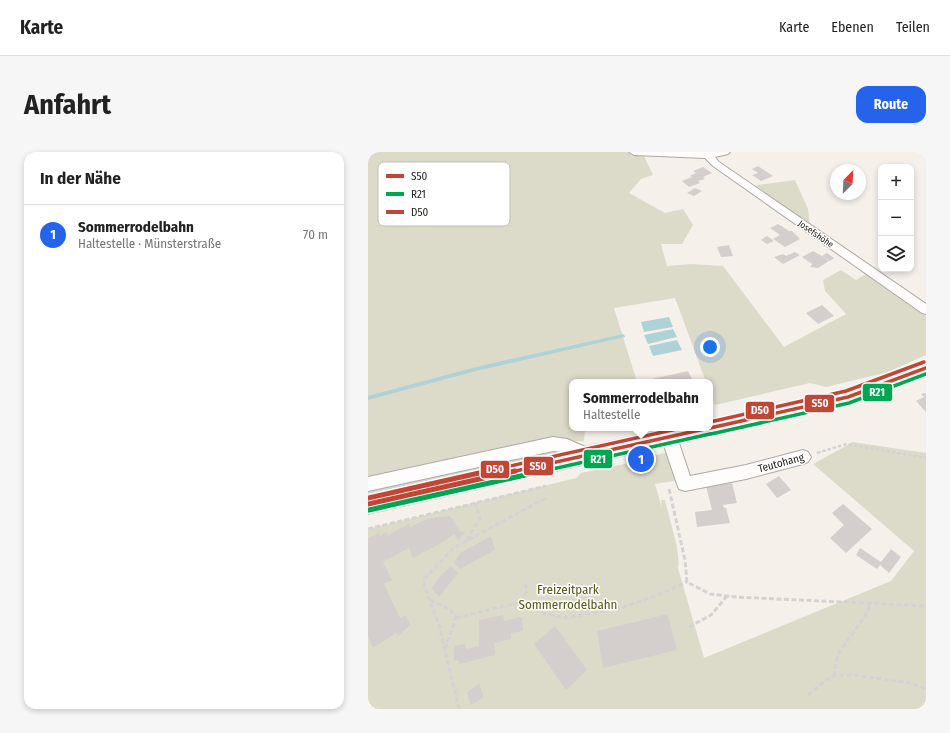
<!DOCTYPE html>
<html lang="de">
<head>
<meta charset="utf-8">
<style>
  :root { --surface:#fff; --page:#f6f6f6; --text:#222; --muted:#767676; --line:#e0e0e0; --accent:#2563eb }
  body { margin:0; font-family:"Fira Sans Condensed",sans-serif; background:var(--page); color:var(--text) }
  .controls { position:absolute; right:12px; top:12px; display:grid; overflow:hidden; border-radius:8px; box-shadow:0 2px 6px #0003 }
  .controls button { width:36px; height:36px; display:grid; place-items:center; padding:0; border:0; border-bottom:1px solid var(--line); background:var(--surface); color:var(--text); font:20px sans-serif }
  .compass { position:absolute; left:462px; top:12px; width:36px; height:36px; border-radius:50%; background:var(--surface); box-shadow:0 2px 6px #0003; rotate:24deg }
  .you { position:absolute; left:342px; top:195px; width:14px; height:14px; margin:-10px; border:3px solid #fff; border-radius:50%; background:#1a73e8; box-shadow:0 0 0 6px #1a73e833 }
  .badge { display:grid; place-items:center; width:26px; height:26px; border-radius:50%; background:var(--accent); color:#fff; font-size:13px; font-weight:700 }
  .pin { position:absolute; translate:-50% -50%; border:2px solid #fff; box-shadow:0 1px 4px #0006 }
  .popup { position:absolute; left:201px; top:227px; width:144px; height:52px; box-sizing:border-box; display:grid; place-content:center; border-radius:8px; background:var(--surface); filter:drop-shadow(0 1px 3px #0005); font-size:13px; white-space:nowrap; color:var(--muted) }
  .popup b { font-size:15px; color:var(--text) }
  .popup::after { content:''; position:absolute; left:50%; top:100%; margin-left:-8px; border:8px solid transparent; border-top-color:var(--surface) }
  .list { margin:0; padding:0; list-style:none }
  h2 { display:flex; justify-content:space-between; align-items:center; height:52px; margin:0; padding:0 16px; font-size:17px }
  h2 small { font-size:13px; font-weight:400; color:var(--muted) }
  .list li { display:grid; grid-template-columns:26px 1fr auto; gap:12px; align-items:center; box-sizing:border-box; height:60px; padding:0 16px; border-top:1px solid var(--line) }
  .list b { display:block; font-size:15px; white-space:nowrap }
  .list p { margin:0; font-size:13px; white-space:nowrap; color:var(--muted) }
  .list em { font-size:13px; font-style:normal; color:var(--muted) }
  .icon { flex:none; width:22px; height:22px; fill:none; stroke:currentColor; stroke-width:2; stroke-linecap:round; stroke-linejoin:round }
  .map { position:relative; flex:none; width:558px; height:557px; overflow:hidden; border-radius:12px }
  header { display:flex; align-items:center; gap:24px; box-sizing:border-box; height:56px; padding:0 20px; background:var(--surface); border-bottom:1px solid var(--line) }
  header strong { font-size:19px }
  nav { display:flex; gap:22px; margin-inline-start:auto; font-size:14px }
  .intro { display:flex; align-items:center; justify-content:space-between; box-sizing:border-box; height:96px; padding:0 24px }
  h1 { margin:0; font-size:28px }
  .button { padding:10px 18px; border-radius:12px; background:var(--accent); color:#fff; font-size:14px; font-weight:700 }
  main { display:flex; gap:24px; padding:0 24px }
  aside { flex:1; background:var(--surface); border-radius:12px; box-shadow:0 2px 6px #0003 }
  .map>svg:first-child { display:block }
</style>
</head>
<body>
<header>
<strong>Karte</strong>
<nav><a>Karte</a><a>Ebenen</a><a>Teilen</a></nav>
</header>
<div class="intro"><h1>Anfahrt</h1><a class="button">Route</a></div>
<main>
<aside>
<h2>In der Nähe<small></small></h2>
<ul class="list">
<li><span class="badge">1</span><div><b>Sommerrodelbahn</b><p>Haltestelle · Münsterstraße</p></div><em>70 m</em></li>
</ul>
</aside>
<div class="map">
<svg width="558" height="557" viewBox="0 0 558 557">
  <rect width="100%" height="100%" fill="#f6f0eb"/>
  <g fill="#dcdbca">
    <path d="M0,0H274L285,23L273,27L261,41L297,61L315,57L325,73L314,92H293L299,114L323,112L355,114L416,195L478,162L457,139L455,128L473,118L488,128L499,121L558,164V203L520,220L458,235L442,231L347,253L342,240V230H338L307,146L246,156L269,230H204V276H217L216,289H181L18,321L0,328Z"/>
    <path d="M427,28L440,57L442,74L384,34Z"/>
    <path d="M485,290L558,301V557H0V377L208,326L213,321L261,311L270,307L297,301L301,302L308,322L306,329L287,332L294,356L293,348H297C300,363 314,404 310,416L336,506L523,429L546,399L445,312Z"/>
    <path d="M181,299L190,301L6,341H0L2,338Z"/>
  </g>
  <g fill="#afd2d7">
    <path d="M301,165L305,175L276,180L273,170Z"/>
    <path d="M305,177L309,185L280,192L276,183Z"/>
    <path d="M309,188L314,198L285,204L281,194Z"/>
  </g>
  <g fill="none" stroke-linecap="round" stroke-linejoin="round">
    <path fill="#afd2d7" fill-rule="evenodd" d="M255,182L257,184V185L108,219L0,248V244L108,215Z"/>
  </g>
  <g fill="#d4cfcc">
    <path d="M390,14L405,24L393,29L384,23L390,21L384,17Z"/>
    <path d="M335,15L344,21L335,25L337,27L330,29L332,31L321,35L314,29L324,25L322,24L328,21L325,19Z"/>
    <path d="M327,36L334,39L326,44L319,41Z"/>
    <path d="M410,72L421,79H424L432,87L417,95L405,87L412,83L402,76Z"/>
    <path d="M399,84L406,89L399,92L393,88Z"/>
    <path d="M361,93L365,104L353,105L349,95Z"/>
    <path d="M445,99L454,104L461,109L450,116L442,115L444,112L434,105Z"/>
    <path d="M427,100L432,103L415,112L406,105L415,102L418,104Z"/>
    <path d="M459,101L466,106L462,109L454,104Z"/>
    <path d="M454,153L466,164L450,172L438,161Z"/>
    <path d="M320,219L325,229L285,230L284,227Z"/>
    <path d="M558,241V260L548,249L556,245L553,242Z"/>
    <path d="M411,324L423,338L409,346L398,332Z"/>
    <path d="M364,331L369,351L355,353L356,356H358L362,371L329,375L327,360L344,358L338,334Z"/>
    <path d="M475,352L504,377L478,401L462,386L476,373L464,361Z"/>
    <path d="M82,364L91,378L95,380L98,378L91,388L86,382L75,390L45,406L41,396L15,410L24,428L16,432L32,466L38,463L42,473L30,484L28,481L5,496L0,484V386L11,381L12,384L19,380L20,383L41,372L42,375L61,366Z"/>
    <path d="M123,384L127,398L92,417L86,411L92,401Z"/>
    <path d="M492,396L513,410L523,397L533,405L521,421L512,413L509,417L488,403Z"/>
    <path d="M83,414L90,421L71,445L64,436L72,424Z"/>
    <path d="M300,462L309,498L235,516L229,479Z"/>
    <path d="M135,463L136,469L154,465L155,479L143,481V487L126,491L127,503L91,512V508L86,509V494L97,492L98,497L111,494V468Z"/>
    <path d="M187,474L219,518L198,538L166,492Z"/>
    <path d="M111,532L116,545L103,553L99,540Z"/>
  </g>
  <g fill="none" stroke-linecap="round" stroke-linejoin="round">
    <defs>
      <g id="minor">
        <path d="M261,0H362L360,2L347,5L351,10L558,152V162L554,161L345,14L337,6L266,3Z"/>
        <path d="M301,279L306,280L309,285L322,324L378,313L435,298L440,300L443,305L440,310L435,312L378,327L317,339L311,337L309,332L293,285L296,280Z"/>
        <path d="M185,285L199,287L224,298L227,303L224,308L219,310L197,300L185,299L0,339V325Z"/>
      </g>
      <path id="major" d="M558,209V223L480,252L0,362V342L304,276H342V268L479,238Z"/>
    </defs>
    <use href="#minor" stroke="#aca8a5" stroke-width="2"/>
    <use href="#major" stroke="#d1cecb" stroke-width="2"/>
    <path stroke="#d4d2d2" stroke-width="2.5" stroke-dasharray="3.5 2" stroke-linecap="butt" d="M449,301L478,292L558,306"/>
    <g stroke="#d4d2d2" stroke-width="3" stroke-dasharray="5 2.5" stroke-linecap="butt">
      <path d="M301,337L317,408L319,430L342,442L368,445L558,454"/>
      <path d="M0,377L178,334"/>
      <path d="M99,388L112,366L107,351"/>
      <path d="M62,448L82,457L88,466"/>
      <path d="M153,450L159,439L157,430"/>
      <path d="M88,466L153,450L178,462L198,466L255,455L292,442L319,430"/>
      <path d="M321,475L343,463L359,444"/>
      <path d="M77,497L88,466"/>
      <path d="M466,524L470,502L497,464L503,451"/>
      <path d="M440,543L458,528L466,524L486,523L543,531L558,537"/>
      <path d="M0,555H5L8,557"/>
      <path d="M91,557L71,473L57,436L56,427L87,395L180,345"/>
    </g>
    <use href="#minor" fill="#fefdfc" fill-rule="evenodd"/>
    <use href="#major" fill="#f6f0ef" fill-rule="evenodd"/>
    <defs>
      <g id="bus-1-far1">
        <path d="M342,276L480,245L558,216"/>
        <path d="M143,320L341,276"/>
      </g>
      <path id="bus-1" d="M0,352L147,319"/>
      <g id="bus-2-far1">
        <path d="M343,282L481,251L558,222"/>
        <path d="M171,320L342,282"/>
      </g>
      <path id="bus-2" d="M1,358L175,319"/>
      <g id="bus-3-far1">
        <path d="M342,270L478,239L556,210"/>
        <path d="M115,320L313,276"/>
      </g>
      <path id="bus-3" d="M0,346L120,319"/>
    </defs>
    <use href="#bus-1-far1" stroke="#fff" stroke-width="6"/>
    <use href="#bus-1" stroke="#fff" stroke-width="8"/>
    <use href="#bus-2-far1" stroke="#fff" stroke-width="6"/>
    <use href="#bus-2" stroke="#fff" stroke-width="8"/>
    <use href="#bus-3-far1" stroke="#fff" stroke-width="6"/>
    <use href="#bus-3" stroke="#fff" stroke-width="8"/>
    <use href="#bus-1-far1" stroke="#c14635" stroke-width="3.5"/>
    <use href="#bus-1" stroke="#c14635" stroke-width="5"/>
    <use href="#bus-2-far1" stroke="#00a651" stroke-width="3.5"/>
    <use href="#bus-2" stroke="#00a651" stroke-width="5"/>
    <use href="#bus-3-far1" stroke="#c14635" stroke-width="3.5"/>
    <use href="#bus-3" stroke="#c14635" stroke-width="5"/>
  </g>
  <g text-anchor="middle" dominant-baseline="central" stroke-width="3" stroke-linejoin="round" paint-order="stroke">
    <g font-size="9" fill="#272420" stroke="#fff">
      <text transform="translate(448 82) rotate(35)">Josefshöhe</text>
    </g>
    <g font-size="11" fill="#272420" stroke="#fff">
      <text transform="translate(413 311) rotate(-15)">Teutohang</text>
    </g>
    <g font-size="13" fill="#555817" stroke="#fff">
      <text x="200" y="437">Freizeitpark<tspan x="200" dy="15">Sommerrodelbahn</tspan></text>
    </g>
  </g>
  <rect x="10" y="10" width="132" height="64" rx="6" fill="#fff" stroke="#bebdbc" stroke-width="1"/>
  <rect x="18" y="22" width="18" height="4" fill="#c14635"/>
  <rect x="18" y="40" width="18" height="4" fill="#00a651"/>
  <rect x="18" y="58" width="18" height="4" fill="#c14635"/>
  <g font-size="11" fill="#272420">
    <text x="43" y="28">S50</text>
    <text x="43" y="46">R21</text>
    <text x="43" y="64">D50</text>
  </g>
  <g stroke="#fff" stroke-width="1.5">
    <rect x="494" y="231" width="31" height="19" rx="4" fill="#00a651"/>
    <rect x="436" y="242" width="31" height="19" rx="4" fill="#c14635"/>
    <rect x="377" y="249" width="30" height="19" rx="4" fill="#c14635"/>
    <rect x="215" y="297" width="30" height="20" rx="4" fill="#00a651"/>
    <rect x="155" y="304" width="31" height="20" rx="4" fill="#c14635"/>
    <rect x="112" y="308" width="30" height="19" rx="4" fill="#c14635"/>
  </g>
  <g font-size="11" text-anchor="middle" font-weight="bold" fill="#fff">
    <text x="509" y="244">R21</text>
    <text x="452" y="255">S50</text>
    <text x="392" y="262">D50</text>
    <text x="230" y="311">R21</text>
    <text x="170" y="318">S50</text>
    <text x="127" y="321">D50</text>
  </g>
</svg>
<div class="controls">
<button>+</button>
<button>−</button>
<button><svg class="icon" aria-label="layers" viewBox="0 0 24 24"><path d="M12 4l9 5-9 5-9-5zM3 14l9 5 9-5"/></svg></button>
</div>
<svg class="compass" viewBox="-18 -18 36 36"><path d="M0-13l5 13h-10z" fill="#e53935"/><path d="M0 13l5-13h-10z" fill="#767676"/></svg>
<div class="you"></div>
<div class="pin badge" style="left:273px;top:307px">1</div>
<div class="popup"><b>Sommerrodelbahn</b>Haltestelle</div>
</div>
</main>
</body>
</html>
